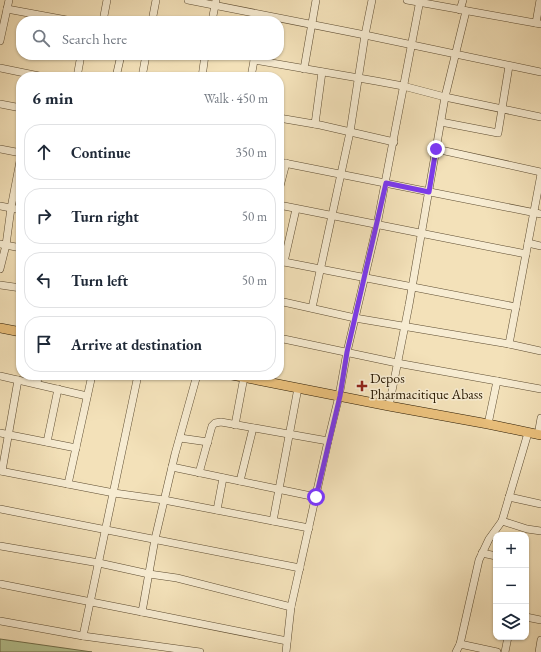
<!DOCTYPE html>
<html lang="en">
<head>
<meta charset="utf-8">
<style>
  :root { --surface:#fff; --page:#f6f6f7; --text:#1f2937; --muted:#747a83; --line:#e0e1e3 }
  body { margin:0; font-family:"EB Garamond",serif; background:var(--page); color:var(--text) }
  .controls { position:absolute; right:12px; bottom:12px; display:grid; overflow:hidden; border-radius:8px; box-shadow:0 1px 3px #0004 }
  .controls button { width:36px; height:36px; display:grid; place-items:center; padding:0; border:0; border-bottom:1px solid var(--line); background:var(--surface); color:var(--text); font:20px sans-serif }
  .stop { position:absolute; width:12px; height:12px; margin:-9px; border:3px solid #7c3aed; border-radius:50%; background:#fff }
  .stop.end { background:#7c3aed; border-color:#fff; box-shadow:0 1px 4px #0008 }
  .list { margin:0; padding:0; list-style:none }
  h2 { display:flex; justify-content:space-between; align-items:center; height:52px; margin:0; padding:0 16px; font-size:17px }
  h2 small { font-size:13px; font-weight:400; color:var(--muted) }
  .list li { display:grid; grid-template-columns:26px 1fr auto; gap:12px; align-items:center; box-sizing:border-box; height:56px; margin:0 8px 8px; padding:0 8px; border:1px solid var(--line); border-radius:16px }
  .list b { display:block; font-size:15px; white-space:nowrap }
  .list em { font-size:13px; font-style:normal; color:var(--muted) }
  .icon { flex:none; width:22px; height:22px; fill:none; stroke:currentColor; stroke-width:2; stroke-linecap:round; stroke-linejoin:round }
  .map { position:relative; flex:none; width:541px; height:652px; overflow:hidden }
  .search { position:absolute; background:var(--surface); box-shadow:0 1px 3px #0004; left:16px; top:16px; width:268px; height:44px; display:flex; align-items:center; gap:10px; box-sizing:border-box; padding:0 14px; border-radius:16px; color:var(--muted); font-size:15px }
  .panel { position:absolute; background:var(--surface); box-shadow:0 1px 3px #0004; left:16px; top:72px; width:268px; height:308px; border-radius:16px }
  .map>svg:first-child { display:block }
</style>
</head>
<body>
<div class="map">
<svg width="541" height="652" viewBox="0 0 541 652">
  <rect width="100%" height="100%" fill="#f3e1b9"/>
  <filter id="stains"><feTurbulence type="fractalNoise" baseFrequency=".005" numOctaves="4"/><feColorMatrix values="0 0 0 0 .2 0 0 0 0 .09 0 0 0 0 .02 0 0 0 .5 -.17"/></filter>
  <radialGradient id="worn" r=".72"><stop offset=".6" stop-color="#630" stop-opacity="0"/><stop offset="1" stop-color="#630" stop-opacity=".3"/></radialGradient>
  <path fill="#b6c492" stroke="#706e4a" d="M0,639L92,652H0Z"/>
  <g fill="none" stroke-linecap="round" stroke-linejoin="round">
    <defs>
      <g id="minor">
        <path d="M188,0L365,35L541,72"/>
        <path d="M407,0L541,24"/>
        <path d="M7,9L72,21"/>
        <path d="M460,10L463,0"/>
        <path d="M103,21L107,0"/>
        <path d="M152,21L156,0"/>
        <path d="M212,21L216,0"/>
        <path d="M536,23L540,0"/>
        <path d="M0,41L9,0"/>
        <path d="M254,60L376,81L403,86L445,97L541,117"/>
        <path d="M0,68L44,77"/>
        <path d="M304,69L316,0"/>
        <path d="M77,77L81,55"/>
        <path d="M116,77L121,55"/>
        <path d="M142,77L146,55"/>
        <path d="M202,77L205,55"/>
        <path d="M251,77L255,55"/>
        <path d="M0,104L21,108"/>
        <path d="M279,118L320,125L394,142"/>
        <path d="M441,122L498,133L509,66"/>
        <path d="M315,124L322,72"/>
        <path d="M0,149L21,153"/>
        <path d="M436,149L541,172"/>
        <path d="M279,162L541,214"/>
        <path d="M279,190L286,163"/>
        <path d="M279,205L526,254"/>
        <path d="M0,206L21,210"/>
        <path d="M528,243L541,246"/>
        <path d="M0,244L21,248"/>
        <path d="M279,261L516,307"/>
        <path d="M284,262L296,209"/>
        <path d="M0,269L6,245L11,208L21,156"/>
        <path d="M0,285L21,288"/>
        <path d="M279,301L355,318L509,344L541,351"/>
        <path d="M312,308L350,132L365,35L372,0"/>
        <path d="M279,338L397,363L541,389"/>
        <path d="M509,344L541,174"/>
        <path d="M0,376L87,396"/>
        <path d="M37,384L38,375"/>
        <path d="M389,406L409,305L445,97L466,11"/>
        <path d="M488,424L497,381"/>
        <path d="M235,425L244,377"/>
        <path d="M0,433L76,448"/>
        <path d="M528,433L502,521L527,529L541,531"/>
        <path d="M538,435L541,418"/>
        <path d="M180,438L208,442"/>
        <path d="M47,442L58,389"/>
        <path d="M172,467L316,497"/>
        <path d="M0,471L114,493L164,500L309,528"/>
        <path d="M2,471L18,380"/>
        <path d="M199,473L212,426L215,423L221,422L328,441"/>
        <path d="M240,481L253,428"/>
        <path d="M68,484L92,375"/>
        <path d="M509,497L541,504"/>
        <path d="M0,509L300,568"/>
        <path d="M217,510L223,478"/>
        <path d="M273,521L298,388"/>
        <path d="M0,546L99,563L149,574L177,578L291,607"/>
        <path d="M482,553L496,556"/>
        <path d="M0,584L142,612L155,539L175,454L197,375"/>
        <path d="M142,612L287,641"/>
        <path d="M526,617L541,620"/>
        <path d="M0,621L83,636L138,375"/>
        <path d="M83,636L200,652"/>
        <path d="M460,644L479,560L489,539L502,521"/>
        <path d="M286,652L291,607L328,441L339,396L347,352L377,225L420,0"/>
        <path d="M456,652L460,644L497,652"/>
        <path d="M505,652L508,637"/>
        <path d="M539,652L541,640"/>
      </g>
      <g id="major">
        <path d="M0,328L21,332"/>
        <path d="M232,375L389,406L488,424L541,435"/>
      </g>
    </defs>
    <use href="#minor" stroke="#5c4b30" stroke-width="8"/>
    <use href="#major" stroke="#291902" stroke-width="10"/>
    <use href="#minor" stroke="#f7ecd2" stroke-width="7"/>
    <use href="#major" stroke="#eac07c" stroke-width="9"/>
  </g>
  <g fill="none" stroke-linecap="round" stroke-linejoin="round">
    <path stroke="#7c3aed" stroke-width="5" d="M316,497L340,396L347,352L386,183L429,192L436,149"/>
  </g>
  <path fill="#8f2418" stroke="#f7ecd2" stroke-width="1.5" d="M360 380h4v4h4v4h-4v4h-4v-4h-4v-4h4z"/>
  <g text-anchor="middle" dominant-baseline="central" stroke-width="3" stroke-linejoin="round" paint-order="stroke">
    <g font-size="14" fill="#291902" stroke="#f7ecd2" text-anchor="start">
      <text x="370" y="378">Depos<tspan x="370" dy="16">Pharmacitique Abass</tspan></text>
    </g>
  </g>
  <rect width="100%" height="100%" filter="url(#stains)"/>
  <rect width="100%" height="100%" fill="url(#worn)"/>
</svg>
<div class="controls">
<button>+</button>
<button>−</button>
<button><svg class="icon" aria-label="layers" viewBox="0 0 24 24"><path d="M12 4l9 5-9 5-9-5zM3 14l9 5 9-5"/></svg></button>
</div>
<div class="stop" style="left:316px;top:497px"></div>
<div class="stop end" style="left:436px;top:149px"></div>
<div class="search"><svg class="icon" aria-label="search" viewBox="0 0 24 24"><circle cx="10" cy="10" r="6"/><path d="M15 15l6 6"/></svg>Search here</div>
<section class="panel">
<h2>6 min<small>Walk · 450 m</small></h2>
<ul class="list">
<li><svg class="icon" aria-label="ahead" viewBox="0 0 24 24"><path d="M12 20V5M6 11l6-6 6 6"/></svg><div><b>Continue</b></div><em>350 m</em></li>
<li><svg class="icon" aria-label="right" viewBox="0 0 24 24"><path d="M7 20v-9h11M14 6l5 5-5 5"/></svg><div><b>Turn right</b></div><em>50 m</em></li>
<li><svg class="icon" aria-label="left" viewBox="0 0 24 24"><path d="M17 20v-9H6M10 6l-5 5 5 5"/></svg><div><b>Turn left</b></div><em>50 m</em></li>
<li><svg class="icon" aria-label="arrive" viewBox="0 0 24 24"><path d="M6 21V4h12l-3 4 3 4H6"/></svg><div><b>Arrive at destination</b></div></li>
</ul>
</section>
</div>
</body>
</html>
